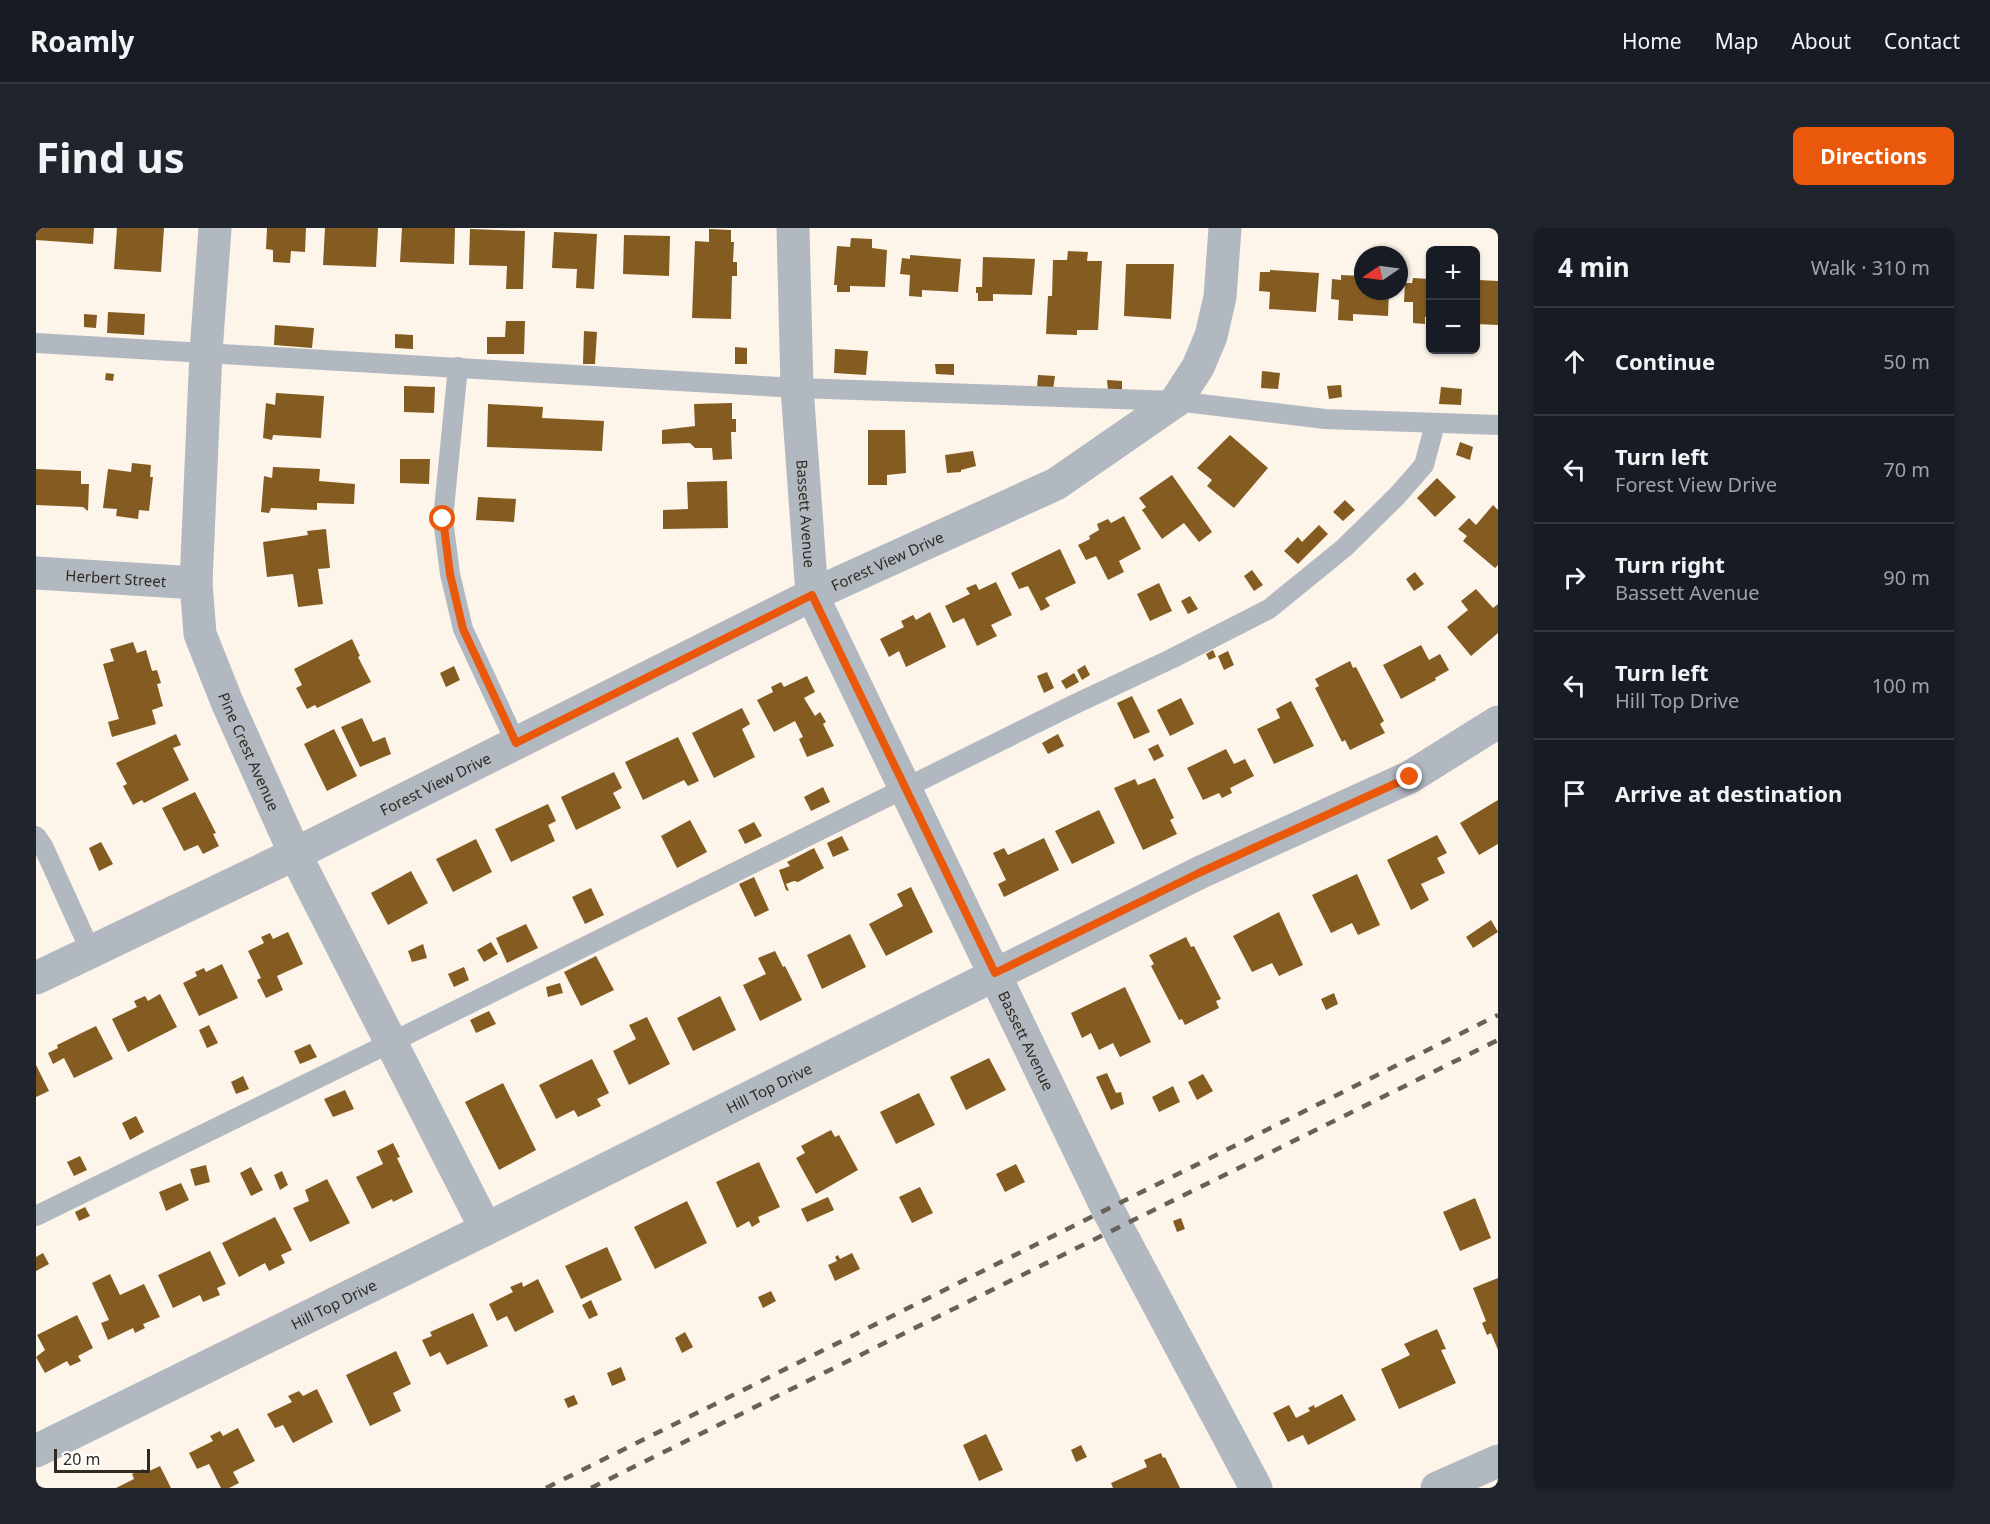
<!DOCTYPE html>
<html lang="en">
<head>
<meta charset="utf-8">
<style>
  :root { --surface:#171b24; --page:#20242c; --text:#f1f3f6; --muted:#9ea1a6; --line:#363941; --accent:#ea580c }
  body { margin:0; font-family:"Noto Sans",sans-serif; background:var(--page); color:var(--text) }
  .controls { position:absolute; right:18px; top:18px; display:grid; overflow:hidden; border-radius:9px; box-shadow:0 2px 4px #0004 }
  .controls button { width:54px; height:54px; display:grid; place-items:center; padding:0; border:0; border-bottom:2px solid var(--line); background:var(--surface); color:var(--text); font:30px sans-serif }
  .compass { position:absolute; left:1318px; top:18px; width:54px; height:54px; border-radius:50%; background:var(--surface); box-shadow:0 2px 4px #0004; rotate:257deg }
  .scale { position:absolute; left:18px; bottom:15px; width:96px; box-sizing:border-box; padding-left:6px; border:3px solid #2f2a23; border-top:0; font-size:16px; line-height:21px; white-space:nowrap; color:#2f2a23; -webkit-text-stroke:4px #fff; paint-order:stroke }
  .stop { position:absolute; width:18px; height:18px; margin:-14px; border:4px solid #ea580c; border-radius:50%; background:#fff }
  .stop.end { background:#ea580c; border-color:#fff; box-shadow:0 2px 6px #0008 }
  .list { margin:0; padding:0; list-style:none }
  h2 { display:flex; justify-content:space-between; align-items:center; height:78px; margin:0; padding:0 24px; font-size:26px }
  h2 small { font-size:20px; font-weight:400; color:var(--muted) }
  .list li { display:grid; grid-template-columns:39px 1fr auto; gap:18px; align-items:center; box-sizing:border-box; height:108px; padding:0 24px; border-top:2px solid var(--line) }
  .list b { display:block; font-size:22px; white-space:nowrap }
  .list p { margin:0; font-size:20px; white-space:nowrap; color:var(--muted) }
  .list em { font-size:20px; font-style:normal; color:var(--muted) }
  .icon { flex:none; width:33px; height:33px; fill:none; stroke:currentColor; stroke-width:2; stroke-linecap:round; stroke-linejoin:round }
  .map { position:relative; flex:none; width:1462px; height:1260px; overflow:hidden; border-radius:9px }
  header { display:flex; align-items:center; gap:36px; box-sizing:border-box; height:84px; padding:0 30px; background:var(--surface); border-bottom:2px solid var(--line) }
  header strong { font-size:28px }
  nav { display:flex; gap:33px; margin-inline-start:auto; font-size:21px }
  .intro { display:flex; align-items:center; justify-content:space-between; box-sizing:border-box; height:144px; padding:0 36px }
  h1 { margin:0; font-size:42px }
  .button { padding:15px 27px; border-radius:9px; background:var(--accent); color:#fff; font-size:21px; font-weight:700 }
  main { display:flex; gap:36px; padding:0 36px }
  aside { flex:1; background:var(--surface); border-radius:9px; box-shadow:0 2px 4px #0004 }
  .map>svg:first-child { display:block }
</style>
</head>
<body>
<header>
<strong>Roamly</strong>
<nav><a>Home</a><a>Map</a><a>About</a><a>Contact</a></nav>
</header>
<div class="intro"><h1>Find us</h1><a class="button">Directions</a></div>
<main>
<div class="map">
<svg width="1462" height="1260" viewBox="0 0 1462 1260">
  <rect width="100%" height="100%" fill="#fdf4ea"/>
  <g fill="#845c21">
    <path d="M0,0H58L57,16L0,12Z"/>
    <path d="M81,0H128L125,44L78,41Z"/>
    <path d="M231,0H270L269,24L255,23L254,35L237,34V22L230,21Z"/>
    <path d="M289,0H342L340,39L287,37Z"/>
    <path d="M366,0H419L418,36L364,34Z"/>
    <path d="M434,1L489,3L487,61H470L471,38L433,37Z"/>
    <path d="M673,1L695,2V14H698L697,34H701V48H696L695,91L656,90L659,13L673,14Z"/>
    <path d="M518,4L561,6L558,61L540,60L541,41L516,40Z"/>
    <path d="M588,7L634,8L633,48L587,46Z"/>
    <path d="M815,10L836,11V20L851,22L849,59L814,58V64H801V57H798L801,18L814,19Z"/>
    <path d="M1032,23L1052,24L1051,33H1066L1062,102H1041V107L1010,106L1012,68H1016L1017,32H1031Z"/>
    <path d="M874,27L925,31L922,64L886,62V69L873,68L874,47L864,46L866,30L874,31Z"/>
    <path d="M947,29L999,31L996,67L957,66V73H942V65H940V59H946Z"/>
    <path d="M1090,36H1138L1135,91L1088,88Z"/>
    <path d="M1234,42L1283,45L1280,84L1233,81L1234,64L1223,63L1224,44H1234Z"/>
    <path d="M1305,47L1327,48V63H1353L1352,88L1317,86V93L1302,92L1303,72L1295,71L1296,51L1305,52Z"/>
    <path d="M1377,50L1394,51V89H1389V96L1377,95V74H1368L1369,55H1376Z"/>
    <path d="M1442,52L1462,53V97L1440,96Z"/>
    <path d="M72,84L109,86L108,107L71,105Z"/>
    <path d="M48,86L61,87L60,100L48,99Z"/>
    <path d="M470,93H489L488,126H451V109H469Z"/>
    <path d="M239,97L278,100L276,120L238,117Z"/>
    <path d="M548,103L561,104L559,136H547Z"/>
    <path d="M359,106L377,107V121L359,120Z"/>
    <path d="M699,119L711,120V136H699Z"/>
    <path d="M799,121L832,123L830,147L798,145Z"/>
    <path d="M899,136H918V147L900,146Z"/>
    <path d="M1226,143L1244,145L1242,161L1225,160Z"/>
    <path d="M70,145L78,146L77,153L69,152Z"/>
    <path d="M1002,147L1019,148L1017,162L1001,160Z"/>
    <path d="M1071,152L1086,153V162L1072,163Z"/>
    <path d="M1305,157L1306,169L1293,171L1291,158Z"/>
    <path d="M368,158L399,159L398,185L368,184Z"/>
    <path d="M1405,159L1426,161L1425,177L1403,176Z"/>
    <path d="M240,165L288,168L285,210L237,207L236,212L227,210L230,175L239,177Z"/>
    <path d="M696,175V191H700V204H695L696,231L677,232L676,220H659L654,215L626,216V202L659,198L658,176Z"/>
    <path d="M452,176L507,179L506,190L568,193L566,223L451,219Z"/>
    <path d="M832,202H869L870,245L851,247V257H832Z"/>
    <path d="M1194,207L1232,240L1198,280L1171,258L1176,252L1161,240Z"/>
    <path d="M1424,214L1437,219L1434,232L1420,227Z"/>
    <path d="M937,223L940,238L925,242V244L911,245L909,227Z"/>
    <path d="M364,231H394L393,256L364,255Z"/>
    <path d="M96,235L115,237L114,249H117L113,283L103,282L102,291L80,288L81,281L67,280L72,241L95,244Z"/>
    <path d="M237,239L284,241L283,253L319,256L318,276L281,275V282L235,280L233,285L225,284L228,248L236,250Z"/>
    <path d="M0,241L45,243V256H53L52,283L47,279L0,277Z"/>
    <path d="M1136,247L1176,304L1163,314L1148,295L1126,311L1106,282L1110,279L1103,270Z"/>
    <path d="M1401,250L1420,269L1399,289L1381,270Z"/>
    <path d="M691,253L692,300L627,301V282L652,281L651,254Z"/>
    <path d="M442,269L480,271L478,294L440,292Z"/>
    <path d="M1309,272L1319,282L1307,293L1297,284Z"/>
    <path d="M1457,277L1462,282V337L1459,340L1427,313L1431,308L1422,301L1433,290L1440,297Z"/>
    <path d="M1088,288L1105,321L1083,333L1088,344L1072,352L1060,328L1050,332L1042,317L1054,311L1053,308L1063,302L1061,296L1072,291L1075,295Z"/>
    <path d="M1283,297L1292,306L1262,336L1248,323L1262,309L1266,314Z"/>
    <path d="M290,301L294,340L282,341L287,376L262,379L257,346L231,349L227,314L272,307L271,303Z"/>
    <path d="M1024,321L1040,355L1009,370L1014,378L1005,383L992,358L983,361L975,345Z"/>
    <path d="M1216,342L1227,357L1218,363L1208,348Z"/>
    <path d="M1379,344L1388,356L1378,363L1370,351Z"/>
    <path d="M960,354L976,387L955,397L961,408L941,418L928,390L917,395L909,378L934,366L930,360L940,356L943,362Z"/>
    <path d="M1123,355L1136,383L1114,393L1101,366Z"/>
    <path d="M1440,361L1457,380L1462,376V405L1435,428L1411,399L1432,382L1425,373Z"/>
    <path d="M1154,368L1162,381L1152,386L1145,373Z"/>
    <path d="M894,384L910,419L870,439L863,423L853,429L844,411L868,399L865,393L877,387L880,392Z"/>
    <path d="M316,411L324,428L322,429L335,454L281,480L279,477L271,481L260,460L266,457L258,441Z"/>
    <path d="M97,414L101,425L110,422L116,443L121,442L125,455L121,456L127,478L116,482L120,496L76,509L72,494L83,491L67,436L78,433L74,421Z"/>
    <path d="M1385,417L1393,432L1404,426L1413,442L1399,450L1400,452L1365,471L1347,437Z"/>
    <path d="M1177,422L1180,429L1173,432L1170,426Z"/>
    <path d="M1192,423L1198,437L1188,442L1182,428Z"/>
    <path d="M1314,433L1317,440L1320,439L1348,493L1344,496L1349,505L1314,522L1309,512L1306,514L1279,460L1283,458L1279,451Z"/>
    <path d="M1049,437L1054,447L1046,452L1041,442Z"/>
    <path d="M418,438L424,452L410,459L404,445Z"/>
    <path d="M1011,444L1018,460L1008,465L1001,448Z"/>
    <path d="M1038,445L1043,454L1030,461L1025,453Z"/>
    <path d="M771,448L779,464L768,470L779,488L784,484L790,494L787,496L798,518L771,529L763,511L767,509L759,493L738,504L721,472L737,464L735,459L745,454L748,459Z"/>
    <path d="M1096,468L1114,504L1098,511L1081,475Z"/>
    <path d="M1145,470L1158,496L1134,508L1121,482Z"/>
    <path d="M1255,473L1278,518L1238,536L1221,501L1244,490L1240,481Z"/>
    <path d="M706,480L714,496L706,501L719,529L678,550L656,505Z"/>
    <path d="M326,490L337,514L349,509L355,526L324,539L305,499Z"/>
    <path d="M298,501L321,548L291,563L268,516Z"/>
    <path d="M140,506L145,517L137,520L153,552L108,575L106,572L97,577L87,558L91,556L80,535Z"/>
    <path d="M1022,506L1028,518L1012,526L1006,515Z"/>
    <path d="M642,509L663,553L652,558L648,552L607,572L589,534Z"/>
    <path d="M1122,516L1128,528L1118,533L1112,521Z"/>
    <path d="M1190,521L1198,536L1209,531L1218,548L1194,560L1196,565L1186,570L1183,565L1167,572L1151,540Z"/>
    <path d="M578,544L586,560L577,565L585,580L540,602L525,569Z"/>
    <path d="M1119,550L1138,590L1134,592L1141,606L1107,622L1078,560L1099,551L1102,557Z"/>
    <path d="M787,559L794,574L775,583L768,569Z"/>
    <path d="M159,564L180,605L177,606L183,618L167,626L162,617L148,623L126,580Z"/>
    <path d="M1462,572V616L1443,627L1424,595Z"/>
    <path d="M512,576L520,593L512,597L519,613L475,634L459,601Z"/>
    <path d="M1063,582L1079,615L1036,636L1019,603Z"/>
    <path d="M654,592L671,624L641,640L625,608Z"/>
    <path d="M718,594L726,608L709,616L702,602Z"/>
    <path d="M1401,607L1411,625L1401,630L1409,645L1385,656L1393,672L1375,682L1351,632Z"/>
    <path d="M806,608L813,622L797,629L791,615Z"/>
    <path d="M1008,610L1023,642L968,669L962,656L970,652L957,625L968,620L972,627Z"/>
    <path d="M440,611L456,644L417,664L400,631Z"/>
    <path d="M65,614L77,636L63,643L53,620Z"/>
    <path d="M778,620L788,640L762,654L758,653L750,656L753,663L750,662L743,642L754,638L751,634Z"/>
    <path d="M375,643L392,675L352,697L335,665Z"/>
    <path d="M1321,646L1344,697L1322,707L1316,695L1295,705L1276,667Z"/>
    <path d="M718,649L733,682L719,689L703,656Z"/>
    <path d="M875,659L897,704L850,728L833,696L867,678L861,666Z"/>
    <path d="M555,660L568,687L549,696L536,669Z"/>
    <path d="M1243,684L1267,737L1243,748L1236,735L1216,744L1197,708Z"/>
    <path d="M1455,692L1462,704L1437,720L1430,709Z"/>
    <path d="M490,696L502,720L471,735L460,710Z"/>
    <path d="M252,704L267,736L241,748L247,762L230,770L221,752L225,750L212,723L228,715L225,709L234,705L237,711Z"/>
    <path d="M814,706L830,739L786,761L771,727Z"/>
    <path d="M1150,709L1155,719L1158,718L1185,771L1180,773L1183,780L1149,797L1146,791L1143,792L1115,738L1118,736L1113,727Z"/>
    <path d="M455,714L462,726L448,734L441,722Z"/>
    <path d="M387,716L391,730L376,734L372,723Z"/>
    <path d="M739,723L747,739L749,738L766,772L724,793L707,757L730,746L722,730Z"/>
    <path d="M560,728L578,762L545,778L528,744Z"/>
    <path d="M186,736L202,770L163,788L147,755L161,748L159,744L168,740L170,744Z"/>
    <path d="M428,739L433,752L418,759L412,746Z"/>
    <path d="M524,755L527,765L512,769L510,759Z"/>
    <path d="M1089,759L1115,814L1084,829L1077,815L1063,822L1055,805L1046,810L1035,785Z"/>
    <path d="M1298,765L1302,776L1290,782L1285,771Z"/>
    <path d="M124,766L141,799L92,824L76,791L101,779L98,773L109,768L112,773Z"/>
    <path d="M684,768L700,802L657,823L641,790Z"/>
    <path d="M453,783L460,796L440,805L434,792Z"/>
    <path d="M611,789L634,836L593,857L577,823L600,811L593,797Z"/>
    <path d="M173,797L182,815L171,820L163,802Z"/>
    <path d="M60,798L77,831L38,850L28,830L17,836L12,825L22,820L21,817Z"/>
    <path d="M274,816L281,829L264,836L258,823Z"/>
    <path d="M953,830L970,862L930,882L914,849Z"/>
    <path d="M556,831L573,865L561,871L565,878L542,889L538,882L520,891L503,857Z"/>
    <path d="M0,837L13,863L0,869Z"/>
    <path d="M1071,845L1080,865L1085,864L1088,876L1075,882L1060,849Z"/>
    <path d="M1167,846L1177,863L1161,872L1152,854Z"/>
    <path d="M207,848L213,861L200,866L195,854Z"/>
    <path d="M467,855L500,922L463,942L429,874Z"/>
    <path d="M1137,858L1144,874L1123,884L1116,869Z"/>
    <path d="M309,862L318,881L297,889L288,871Z"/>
    <path d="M883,865L899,897L860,916L844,884Z"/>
    <path d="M100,888L108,904L94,912L86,895Z"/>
    <path d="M795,902L799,909L803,907L822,942L780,966L760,930L769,925L765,918Z"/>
    <path d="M357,915L364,929L361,930L377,964L357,974L356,971L336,981L320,949L347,936L341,923Z"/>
    <path d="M44,928L51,942L38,948L31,934Z"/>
    <path d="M723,934L744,979L722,989L724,994L716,999L713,993L701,1000L680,954Z"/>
    <path d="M980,936L989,954L969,964L960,946Z"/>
    <path d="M170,937L174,954L159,958L154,941Z"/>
    <path d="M215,939L227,962L215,968L204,945Z"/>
    <path d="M246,943L252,957L244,962L238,947Z"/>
    <path d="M291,951L314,995L274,1014L257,980L273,973L269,962Z"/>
    <path d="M145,955L153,972L130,983L123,964Z"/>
    <path d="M884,959L897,985L876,995L863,969Z"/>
    <path d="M792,969L798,982L771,994L765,981Z"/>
    <path d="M1439,970L1455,1010L1424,1023L1407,984Z"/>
    <path d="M651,973L671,1015L619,1041L598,999Z"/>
    <path d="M49,979L54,988L43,993L39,984Z"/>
    <path d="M239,989L256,1022L245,1027L249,1035L233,1043L229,1035L203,1049L186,1015Z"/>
    <path d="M1145,990L1149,1001L1141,1004L1137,993Z"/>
    <path d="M571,1019L586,1052L545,1071L529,1038Z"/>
    <path d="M174,1023L190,1056L181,1060L184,1067L167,1074L164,1067L137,1080L122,1047Z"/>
    <path d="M7,1025L13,1036L0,1043V1029Z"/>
    <path d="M816,1025L824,1041L799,1053L792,1037L801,1033L799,1029L802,1027L804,1031Z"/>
    <path d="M74,1046L84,1067L108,1056L124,1089L107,1096L109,1100L99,1105L97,1100L72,1112L65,1095L73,1092L56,1055Z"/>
    <path d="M1462,1050V1122L1455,1105L1451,1107L1446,1095L1450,1093L1437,1060Z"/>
    <path d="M502,1051L518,1084L479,1104L471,1088L461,1093L453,1076L477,1064L474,1059L486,1054L487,1059Z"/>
    <path d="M735,1063L740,1073L727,1080L722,1069Z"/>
    <path d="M555,1072L562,1087L553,1091L546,1077Z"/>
    <path d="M437,1085L452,1118L411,1137L404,1124L394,1129L386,1112L396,1108L394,1104Z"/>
    <path d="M41,1087L57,1120L42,1128L45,1133L34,1138L31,1133L9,1145L0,1129L9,1122L1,1107Z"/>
    <path d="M1401,1101L1410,1121L1405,1122L1420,1155L1363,1181L1345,1141L1374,1127L1368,1116Z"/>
    <path d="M649,1104L657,1119L646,1125L639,1110Z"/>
    <path d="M360,1123L375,1156L357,1165L365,1183L334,1198L310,1147Z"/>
    <path d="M585,1139L590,1152L576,1158L571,1145Z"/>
    <path d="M281,1161L297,1194L257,1215L247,1197L239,1200L231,1186L256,1174L252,1168L263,1163L267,1168Z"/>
    <path d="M1306,1166L1320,1192L1272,1217L1267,1207L1252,1214L1237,1185L1253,1177L1260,1190L1274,1183L1272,1180L1278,1177L1279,1180Z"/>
    <path d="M538,1167L542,1176L532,1180L528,1171Z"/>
    <path d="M202,1200L219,1233L197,1244L203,1255L193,1260H185L173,1236L161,1241L153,1225L177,1213L174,1208L184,1203L187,1208Z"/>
    <path d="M950,1206L967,1242L943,1253L927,1217Z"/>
    <path d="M1045,1217L1051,1229L1040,1234L1035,1222Z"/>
    <path d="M1125,1225L1127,1230L1129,1229L1144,1260H1077L1075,1255L1111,1239L1108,1232Z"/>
    <path d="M124,1238L135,1260H80L98,1251L96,1246L107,1241L109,1245Z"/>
  </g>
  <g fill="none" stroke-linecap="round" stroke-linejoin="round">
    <g stroke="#b2b8c0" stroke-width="20">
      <path d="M0,115L761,160L1140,173L1289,191L1462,197"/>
      <path d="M422,139L407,291L414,346L427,401L480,515"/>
      <path d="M0,608L7,618L55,724"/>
      <path d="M0,988L354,815L1037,477L1135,431L1233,381L1308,320L1361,268L1388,237L1399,196"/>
    </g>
    <g stroke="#b2b8c0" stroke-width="33">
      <path id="s1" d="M179,0L170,124L160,355L164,406L191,474L259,626L450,1001"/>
      <path id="s2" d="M757,0L761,160L776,367L1071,980L1220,1260"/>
      <path id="s3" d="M0,345L160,355"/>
      <path id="s4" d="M0,750L259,626L776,367L1020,256L1140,173L1162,139L1175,108L1184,69L1189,0"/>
      <path id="s5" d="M0,1223L450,1001L1165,644L1374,549L1462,494"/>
      <path d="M1401,1260L1462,1233"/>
    </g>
    <g stroke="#676159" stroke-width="4.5" stroke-dasharray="10 10" stroke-linecap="butt">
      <path d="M510,1260L1462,787"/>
      <path d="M555,1260L1462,812"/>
    </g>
  </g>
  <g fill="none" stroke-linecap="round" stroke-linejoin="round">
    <path stroke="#ea580c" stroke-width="8" d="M407,291L414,346L427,401L480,515L776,367L959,745L1165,644L1374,549"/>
  </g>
  <g text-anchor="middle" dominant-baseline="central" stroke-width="6" stroke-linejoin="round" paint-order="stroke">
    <g font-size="15" fill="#2f2a23" stroke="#fff">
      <text stroke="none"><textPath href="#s2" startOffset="286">Bassett Avenue</textPath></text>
      <text stroke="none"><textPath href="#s4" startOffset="948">Forest View Drive</textPath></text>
      <text stroke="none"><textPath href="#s3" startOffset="80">Herbert Street</textPath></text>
      <text stroke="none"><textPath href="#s1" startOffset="534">Pine Crest Avenue</textPath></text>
      <text stroke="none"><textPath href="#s4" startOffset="444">Forest View Drive</textPath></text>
      <text stroke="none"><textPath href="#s2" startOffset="862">Bassett Avenue</textPath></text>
      <text stroke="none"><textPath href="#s5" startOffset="818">Hill Top Drive</textPath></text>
      <text stroke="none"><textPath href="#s5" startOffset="332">Hill Top Drive</textPath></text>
    </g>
  </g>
</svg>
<div class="controls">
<button>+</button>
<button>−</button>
</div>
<svg class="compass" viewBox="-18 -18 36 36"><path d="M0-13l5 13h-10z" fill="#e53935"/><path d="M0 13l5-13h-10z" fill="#9ea1a6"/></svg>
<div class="scale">20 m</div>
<div class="stop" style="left:407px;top:291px"></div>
<div class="stop end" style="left:1374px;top:549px"></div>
</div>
<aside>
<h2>4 min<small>Walk · 310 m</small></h2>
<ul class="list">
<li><svg class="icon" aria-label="ahead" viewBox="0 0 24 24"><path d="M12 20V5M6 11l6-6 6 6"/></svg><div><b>Continue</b></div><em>50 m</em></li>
<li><svg class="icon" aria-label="left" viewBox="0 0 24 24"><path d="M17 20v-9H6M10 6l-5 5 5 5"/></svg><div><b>Turn left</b><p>Forest View Drive</p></div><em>70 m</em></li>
<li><svg class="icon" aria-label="right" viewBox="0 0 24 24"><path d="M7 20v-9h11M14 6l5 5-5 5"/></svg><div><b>Turn right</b><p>Bassett Avenue</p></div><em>90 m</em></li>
<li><svg class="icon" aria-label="left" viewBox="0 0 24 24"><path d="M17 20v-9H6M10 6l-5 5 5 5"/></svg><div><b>Turn left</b><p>Hill Top Drive</p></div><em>100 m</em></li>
<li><svg class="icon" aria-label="arrive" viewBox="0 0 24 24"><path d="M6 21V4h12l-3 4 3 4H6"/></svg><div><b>Arrive at destination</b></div></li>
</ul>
</aside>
</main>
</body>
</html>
